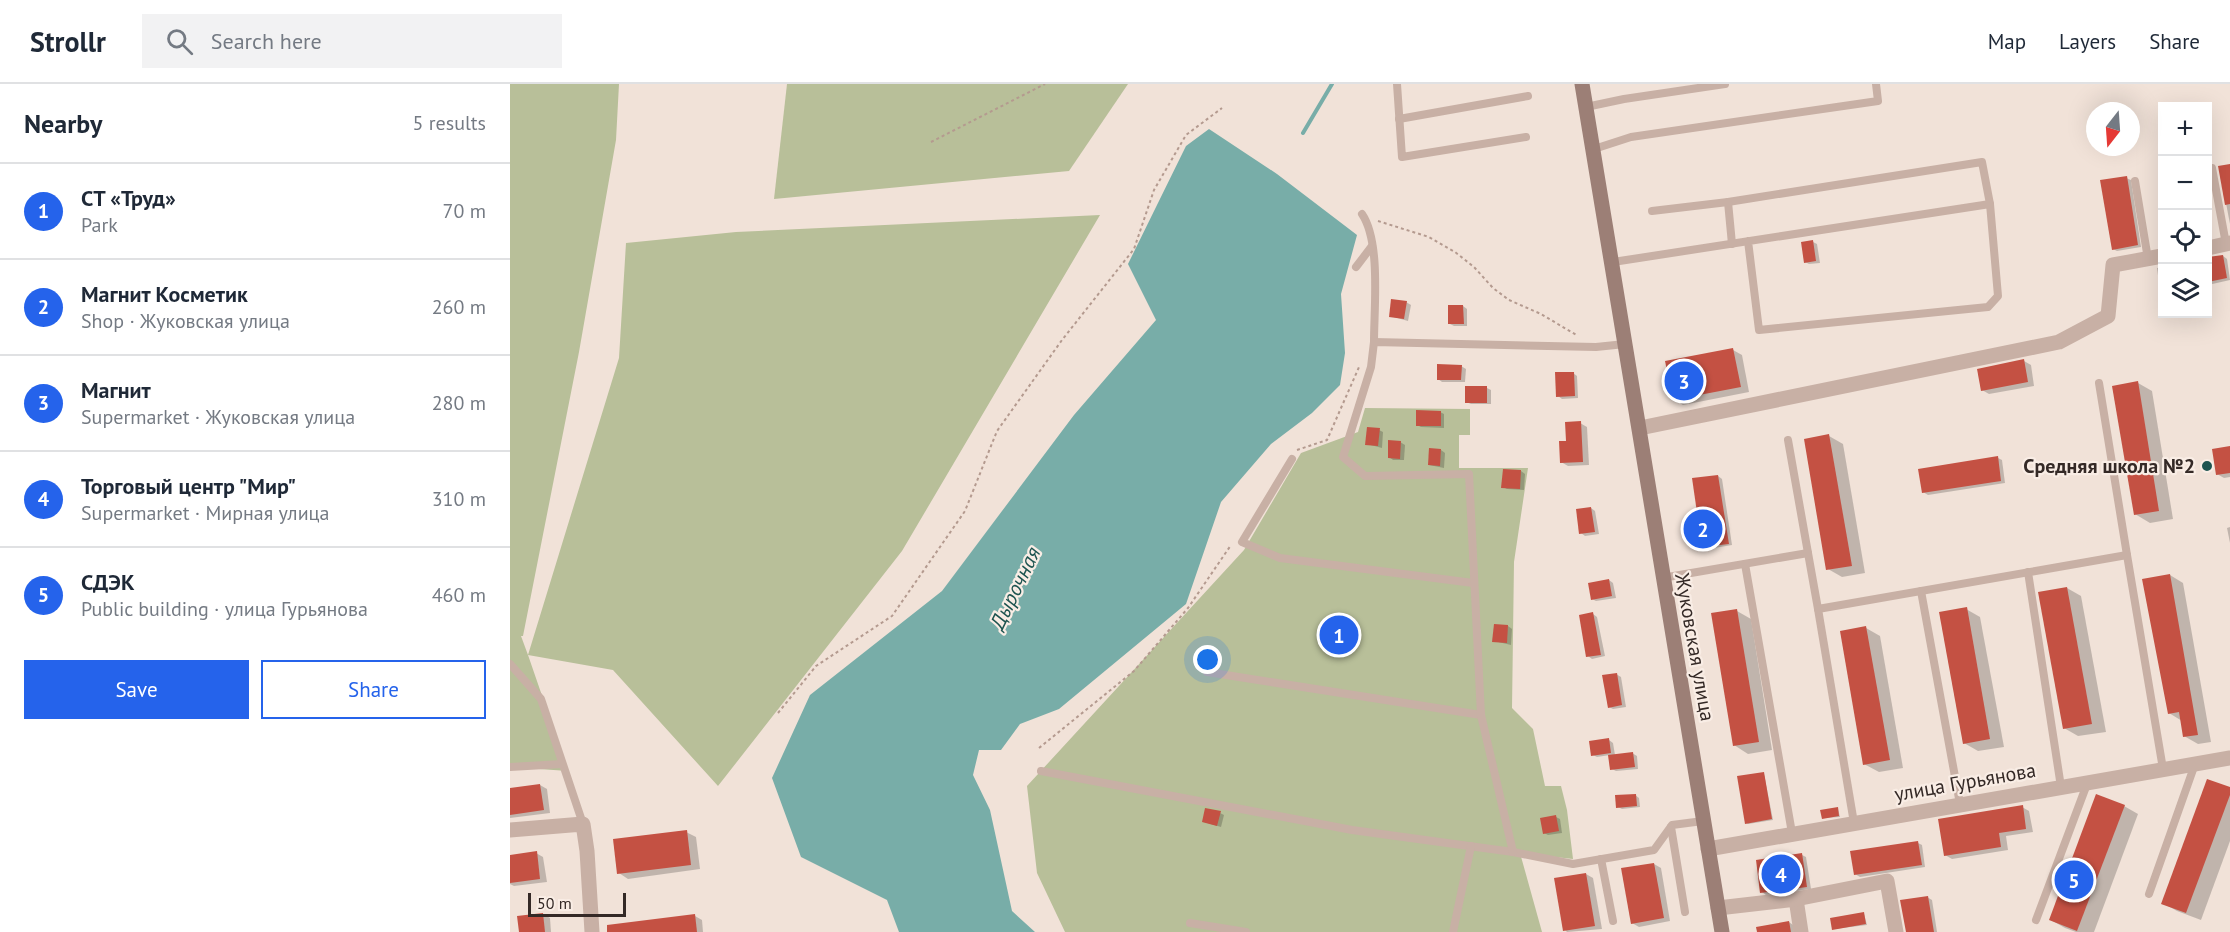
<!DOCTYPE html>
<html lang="en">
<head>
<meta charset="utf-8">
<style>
  :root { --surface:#fff; --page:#f2f2f3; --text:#1f2937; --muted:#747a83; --line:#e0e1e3; --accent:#2563eb }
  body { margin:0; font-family:"PT Sans",sans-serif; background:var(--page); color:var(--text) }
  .controls { position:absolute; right:18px; top:18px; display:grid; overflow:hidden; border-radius:0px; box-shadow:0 6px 24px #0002 }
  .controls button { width:54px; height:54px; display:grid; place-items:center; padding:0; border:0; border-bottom:2px solid var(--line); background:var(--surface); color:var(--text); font:30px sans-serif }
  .compass { position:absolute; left:1576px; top:18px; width:54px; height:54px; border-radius:50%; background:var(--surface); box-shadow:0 6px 24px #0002; rotate:197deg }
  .scale { position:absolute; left:18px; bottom:15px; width:98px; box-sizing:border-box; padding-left:6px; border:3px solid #342926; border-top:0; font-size:16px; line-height:21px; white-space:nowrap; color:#342926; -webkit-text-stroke:4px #f9ede5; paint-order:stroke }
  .you { position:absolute; left:698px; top:576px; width:21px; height:21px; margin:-15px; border:4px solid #fff; border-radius:50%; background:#1a73e8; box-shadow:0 0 0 9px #1a73e833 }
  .badge { display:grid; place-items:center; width:39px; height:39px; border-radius:50%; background:var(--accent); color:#fff; font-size:20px; font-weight:700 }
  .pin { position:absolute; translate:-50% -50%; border:3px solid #fff; box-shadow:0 2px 6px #0006 }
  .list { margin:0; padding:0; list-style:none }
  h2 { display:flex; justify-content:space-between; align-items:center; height:78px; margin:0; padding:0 24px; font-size:26px }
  h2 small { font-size:20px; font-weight:400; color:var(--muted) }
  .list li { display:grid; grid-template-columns:39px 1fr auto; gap:18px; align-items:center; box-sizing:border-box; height:96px; padding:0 24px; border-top:2px solid var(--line) }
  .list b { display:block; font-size:22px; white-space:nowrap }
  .list p { margin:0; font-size:20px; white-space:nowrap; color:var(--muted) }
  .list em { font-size:20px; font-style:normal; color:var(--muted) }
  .actions { display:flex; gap:12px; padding:18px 24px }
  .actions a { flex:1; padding:14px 0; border:2px solid var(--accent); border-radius:0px; text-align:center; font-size:21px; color:var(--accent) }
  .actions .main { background:var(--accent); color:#fff }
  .icon { flex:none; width:33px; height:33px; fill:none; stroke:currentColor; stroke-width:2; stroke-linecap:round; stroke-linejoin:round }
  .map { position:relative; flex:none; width:1720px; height:848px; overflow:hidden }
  header { display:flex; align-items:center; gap:36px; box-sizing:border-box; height:84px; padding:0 30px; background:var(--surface); border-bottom:2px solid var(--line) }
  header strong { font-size:28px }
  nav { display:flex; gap:33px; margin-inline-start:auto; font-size:21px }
  .search { width:420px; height:54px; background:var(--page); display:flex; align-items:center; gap:15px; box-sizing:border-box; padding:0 21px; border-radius:0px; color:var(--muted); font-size:22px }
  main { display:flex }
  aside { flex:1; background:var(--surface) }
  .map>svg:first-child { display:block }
</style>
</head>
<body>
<header>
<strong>Strollr</strong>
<div class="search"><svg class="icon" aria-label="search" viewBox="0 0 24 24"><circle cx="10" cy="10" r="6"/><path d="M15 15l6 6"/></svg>Search here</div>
<nav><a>Map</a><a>Layers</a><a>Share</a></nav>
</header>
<main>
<aside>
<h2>Nearby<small>5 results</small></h2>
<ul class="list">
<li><span class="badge">1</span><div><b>СТ «Труд»</b><p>Park</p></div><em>70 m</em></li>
<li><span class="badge">2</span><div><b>Магнит Косметик</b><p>Shop · Жуковская улица</p></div><em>260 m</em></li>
<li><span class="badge">3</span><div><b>Магнит</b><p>Supermarket · Жуковская улица</p></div><em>280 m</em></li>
<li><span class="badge">4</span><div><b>Торговый центр &quot;Мир&quot;</b><p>Supermarket · Мирная улица</p></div><em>310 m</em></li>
<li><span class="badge">5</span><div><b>СДЭК</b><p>Public building · улица Гурьянова</p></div><em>460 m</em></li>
</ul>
<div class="actions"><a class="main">Save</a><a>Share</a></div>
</aside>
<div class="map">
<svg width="1720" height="848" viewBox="0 0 1720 848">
  <rect width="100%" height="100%" fill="#f1e2d8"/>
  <g fill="#b8bf99">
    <path d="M0,0H109L106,56L69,268L13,552H11L18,571L109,274L116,159L226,148L590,131L392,467L208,702L103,586L18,571L58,687L0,683Z"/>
    <path d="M277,0H618L559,87L264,115Z"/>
    <path d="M855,324L960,325V351H949V384H1018L1004,478L1002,624L1023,645L1035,702H1051L1057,726L1063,775L1010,769L1032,848H555L527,789L517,702L734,466L791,369L848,348Z"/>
  </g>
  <path fill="#78ada8" d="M699,45L767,90L847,151L831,210L835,269L830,301L802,329L761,360L711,418L676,520L549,625L510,640L491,666H469L463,691L480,726L502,827L525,848H389L377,816L291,773L262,694L300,611L432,507L564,331L646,236L618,180L676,62Z"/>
  <g fill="#0003">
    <path d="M1720,81V140L1709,83Z"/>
    <path d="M1616,94L1621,96L1631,163L1607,167L1603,165Z"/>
    <path d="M1303,158L1307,160L1310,179L1299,180L1295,178Z"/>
    <path d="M1713,172L1717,175L1720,196L1698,201V174Z"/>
    <path d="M1652,183V207L1650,206L1647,184Z"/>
    <path d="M896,218L901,221L898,237L880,232Z"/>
    <path d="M953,222L957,225V242H944L940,240Z"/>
    <path d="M1223,266L1232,271L1239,308L1173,321L1164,315Z"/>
    <path d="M1514,277L1521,281L1524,302L1479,310L1472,306Z"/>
    <path d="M951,282L956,285L955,298H932L928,295Z"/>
    <path d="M1063,289L1067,292L1068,314L1052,315L1048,312Z"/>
    <path d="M1628,299L1642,307L1663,435L1640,439L1625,430Z"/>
    <path d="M977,304L981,306V320H961L956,318Z"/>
    <path d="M930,328L934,330V344L911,343L907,341Z"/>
    <path d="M1070,339L1077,343L1079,381L1058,382L1051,378L1057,358Z"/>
    <path d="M869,346L873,348L872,364L857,360Z"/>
    <path d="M1319,352L1333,360L1355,489L1332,493L1318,485Z"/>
    <path d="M890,358L895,361L894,376H883L879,373Z"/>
    <path d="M1720,363V393L1714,394L1707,390Z"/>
    <path d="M931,366L935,369L934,384L919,381Z"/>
    <path d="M1488,374L1492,376L1495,399L1418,411L1413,408Z"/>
    <path d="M1011,387L1015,390L1014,406L997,405L993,403Z"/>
    <path d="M1208,392L1212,395L1222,461L1198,465L1194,463Z"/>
    <path d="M1081,424L1085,427L1089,450L1075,452L1071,449Z"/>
    <path d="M1720,443V459L1717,444Z"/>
    <path d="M1660,491L1673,499L1701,658L1688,660L1674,652L1672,637L1659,629Z"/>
    <path d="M1099,496L1103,499L1106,514L1086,517L1082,515Z"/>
    <path d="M1557,504L1571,512L1596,648L1568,652L1554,644Z"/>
    <path d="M1456,525L1470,533L1494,663L1468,667L1454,659Z"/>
    <path d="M1227,527L1241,535L1262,666L1238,670L1224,661Z"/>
    <path d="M1083,530L1087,533L1095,572L1082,575L1078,572Z"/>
    <path d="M985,541L998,542L1002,545L1001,561L984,557Z"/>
    <path d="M1356,544L1370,552L1393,684L1369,688L1354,680Z"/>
    <path d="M1106,590L1111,593L1116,623L1103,625L1099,623Z"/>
    <path d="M1099,656L1103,659L1105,671L1122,669L1127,672L1128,685L1106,687L1102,685L1100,671L1087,673L1083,671Z"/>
    <path d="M1254,690L1263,736L1238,740L1236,739Z"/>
    <path d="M30,701L37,705L40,729L0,734V706Z"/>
    <path d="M1720,705V757L1691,836L1667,827L1653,819Z"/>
    <path d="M1125,711L1129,714L1130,723L1112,725L1108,723Z"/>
    <path d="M1614,722L1628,730L1584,848H1566L1555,844L1541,836Z"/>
    <path d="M1512,723L1519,727L1523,748L1496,752L1498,766L1442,775L1435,771Z"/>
    <path d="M1328,725L1330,733L1313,734Z"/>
    <path d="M710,729L714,731L711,743L694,738Z"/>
    <path d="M1046,733L1050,735L1052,749L1038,751L1034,749Z"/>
    <path d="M176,748L186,753L190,785L118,795L109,789Z"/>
    <path d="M1408,759L1412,761L1415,783L1350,793L1345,790Z"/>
    <path d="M26,769L33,773L37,798L4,802L0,800V772Z"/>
    <path d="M1292,771L1296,773L1301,805L1256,811L1252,808Z"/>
    <path d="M1144,780L1151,784L1160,837L1129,843L1122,839Z"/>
    <path d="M1076,790L1083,794L1092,845L1057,848L1055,846Z"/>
    <path d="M1417,813L1422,816L1427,848H1397Z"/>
    <path d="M33,830L40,834L41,848H11Z"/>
    <path d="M1354,830L1357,841L1324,845Z"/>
    <path d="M185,832L192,836L193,848H116Z"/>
    <path d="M1279,838L1283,841L1284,848H1252Z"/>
  </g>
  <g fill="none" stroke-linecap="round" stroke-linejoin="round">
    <path stroke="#78ada8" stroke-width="4" d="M793,49L822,0"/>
  </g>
  <g fill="#c45143">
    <path d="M1720,80V120L1715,121L1708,82Z"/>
    <path d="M1617,92L1628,161L1602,166L1590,96Z"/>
    <path d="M1303,156L1306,177L1294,179L1291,158Z"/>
    <path d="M1713,171L1717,194L1698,198V173Z"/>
    <path d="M881,215L897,217L894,235L879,233Z"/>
    <path d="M938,221H953L954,240H938Z"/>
    <path d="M1223,264L1231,303L1163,316L1155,277Z"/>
    <path d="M1514,275L1518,298L1471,307L1467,285Z"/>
    <path d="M927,280L952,281L951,296H927Z"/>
    <path d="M1045,288H1064L1065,312L1046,313Z"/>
    <path d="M1628,297L1649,427L1624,431L1602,302Z"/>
    <rect x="955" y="302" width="22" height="17"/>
    <path d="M906,326L931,327V342H906Z"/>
    <path d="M1071,337L1073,378L1050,379L1049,357H1056L1055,338Z"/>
    <path d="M857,343L870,344L868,362L855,361Z"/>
    <path d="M1319,350L1342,482L1316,486L1294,355Z"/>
    <path d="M878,356L891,357L890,375L878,374Z"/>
    <path d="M1720,362V389L1706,391L1702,365Z"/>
    <path d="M919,364L931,365L930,382L918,381Z"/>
    <path d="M1488,372L1491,397L1412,409L1408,385Z"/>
    <path d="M993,385L1011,386L1010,405L991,404Z"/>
    <path d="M1208,391L1219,460L1192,463L1182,394Z"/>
    <path d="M1081,423L1085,448L1069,450L1066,425Z"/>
    <path d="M1660,490L1688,651L1673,653L1669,628L1658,630L1632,495Z"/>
    <path d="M1099,495L1102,512L1081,516L1078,499Z"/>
    <path d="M1557,503L1582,640L1553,645L1528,508Z"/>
    <path d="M1457,523L1480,655L1453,660L1429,528Z"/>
    <path d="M1227,525L1249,658L1223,662L1201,529Z"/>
    <path d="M1083,528L1091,571L1076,573L1069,531Z"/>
    <path d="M984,540L998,541L997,559L982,558Z"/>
    <path d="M1356,542L1380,676L1353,681L1330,547Z"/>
    <path d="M1107,589L1112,621L1098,624L1092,591Z"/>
    <path d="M1099,654L1101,669L1081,672L1079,657Z"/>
    <path d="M1123,668L1125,683L1100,686L1098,671Z"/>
    <path d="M1254,688L1262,735L1235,740L1227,692Z"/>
    <path d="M1697,695L1720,703V711L1676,829L1651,820Z"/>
    <path d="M30,700L34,726L0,731V704Z"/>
    <path d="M1126,710L1127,722L1106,724L1105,711Z"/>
    <path d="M1586,710L1615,721L1567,847L1539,836Z"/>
    <path d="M1513,721L1516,745L1489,749L1491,763L1434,772L1428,735Z"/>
    <path d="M1328,723L1329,732L1312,735L1310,726Z"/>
    <path d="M695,724L711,727L707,742L692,738Z"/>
    <path d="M1046,731L1049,747L1033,750L1030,734Z"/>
    <path d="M177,746L181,781L107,790L103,755Z"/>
    <path d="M1408,757L1412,781L1344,791L1340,767Z"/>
    <path d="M27,767L30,795L0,799V771Z"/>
    <path d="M1292,769L1297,803L1250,809L1246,776Z"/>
    <path d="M1144,779L1154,834L1121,840L1111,784Z"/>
    <path d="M1076,789L1085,842L1053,847L1044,794Z"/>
    <path d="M1418,812L1424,848H1396L1390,816Z"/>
    <path d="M1354,828L1356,840L1322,846L1320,834Z"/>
    <path d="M33,829L35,848H9L7,832Z"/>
    <path d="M185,830L187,848H97V841Z"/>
    <path d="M1279,837L1281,848H1247L1246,843Z"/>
  </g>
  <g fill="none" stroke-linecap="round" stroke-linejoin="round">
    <g stroke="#b49a8f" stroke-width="2" stroke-dasharray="3 3" stroke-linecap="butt">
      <path d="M421,58L535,0"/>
      <path d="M868,137L919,153L945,168L964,183L983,204L999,216L1031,230L1068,252"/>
      <path d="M787,366L817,356L849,283"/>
      <path d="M268,629L306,582L382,532L455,427L487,347L552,256L624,165L644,106L676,51L712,24"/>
      <path d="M529,664L624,587L678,524L721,461"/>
    </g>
    <g stroke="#c8b0a5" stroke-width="8">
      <path d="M887,0L892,73L1016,53"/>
      <path d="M1076,23L1114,15L1215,0"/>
      <path d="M889,35L1018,12"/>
      <path d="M1084,65L1121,53L1368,17L1366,0"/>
      <path d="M1702,84L1716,160"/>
      <path d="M1625,97L1638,175"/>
      <path d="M1218,118L1472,78L1480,120"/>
      <path d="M1142,127L1218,118L1222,160"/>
      <path d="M852,130C871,158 864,224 864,258"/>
      <path d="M1103,178L1480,120L1488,212L1478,223L1249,246L1238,157"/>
      <path d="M846,183L862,162"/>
      <path d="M1589,299L1617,471"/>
      <path d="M1278,356L1298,469"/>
      <path d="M782,375L732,458L770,474L963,499"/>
      <path d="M1235,480L1282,749"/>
      <path d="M1518,488L1551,703"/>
      <path d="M1152,494L1298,469L1308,525L1617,471L1653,685"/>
      <path d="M1411,507L1450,720"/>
      <path d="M1308,525L1344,739"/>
      <path d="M0,580L31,615L73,740"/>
      <path d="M697,588L971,631"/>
      <path d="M0,683L52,680"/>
      <path d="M531,687L842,746L1003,768L1063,780L1144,766L1162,741L1193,737"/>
      <path d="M1161,743L1175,828"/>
      <path d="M1003,768L971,631L959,390L855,392L833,373L861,283L864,258L1086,263L1115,260"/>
      <path d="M1091,775L1103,837"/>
      <path d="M1639,810L1685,680"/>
      <path d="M1526,836L1577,700"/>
      <path d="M680,839L736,848"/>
      <path d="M943,848L961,762"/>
    </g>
    <g stroke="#c8b0a5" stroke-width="15">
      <path d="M1698,164L1720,159"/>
      <path d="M1130,344L1549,258L1598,232L1603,181L1652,172"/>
      <path d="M0,746L73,740L77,767L82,848"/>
      <path d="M1198,765L1720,674"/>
      <path d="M1286,815L1291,848"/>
      <path d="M1208,824L1286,815L1377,797L1386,848"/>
    </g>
    <path stroke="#9c7f76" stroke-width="15" d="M1072,0L1212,848"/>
  </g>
  <circle fill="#1d5450" stroke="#f9ede5" stroke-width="2" cx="1697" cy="382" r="6"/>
  <g text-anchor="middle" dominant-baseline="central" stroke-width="4.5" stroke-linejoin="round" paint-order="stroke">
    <g font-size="20" font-weight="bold" fill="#342926" stroke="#f9ede5" text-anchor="end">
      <text x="1685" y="382">Средняя школа №2</text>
    </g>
    <g font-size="20" fill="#342926" stroke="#f9ede5">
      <text transform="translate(1185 563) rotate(80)">Жуковская улица</text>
      <text transform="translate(1455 698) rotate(-10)">улица Гурьянова</text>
    </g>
    <g font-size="21" font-style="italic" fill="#1d5450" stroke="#f9ede5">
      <text transform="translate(505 504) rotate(-64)">Дырочная</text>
    </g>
  </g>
</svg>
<div class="controls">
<button>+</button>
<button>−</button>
<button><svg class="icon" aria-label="locate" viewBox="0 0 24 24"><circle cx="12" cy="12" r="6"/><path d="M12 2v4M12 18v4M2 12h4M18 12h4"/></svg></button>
<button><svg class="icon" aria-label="layers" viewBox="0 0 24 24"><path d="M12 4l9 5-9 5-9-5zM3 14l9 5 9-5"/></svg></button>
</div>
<svg class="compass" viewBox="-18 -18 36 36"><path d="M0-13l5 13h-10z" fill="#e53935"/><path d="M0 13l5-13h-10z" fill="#747a83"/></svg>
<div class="scale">50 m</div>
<div class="you"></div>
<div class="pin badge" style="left:829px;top:551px">1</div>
<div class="pin badge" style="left:1193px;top:445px">2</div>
<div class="pin badge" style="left:1174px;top:297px">3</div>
<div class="pin badge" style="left:1271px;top:790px">4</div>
<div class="pin badge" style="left:1564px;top:796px">5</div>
</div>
</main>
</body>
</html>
